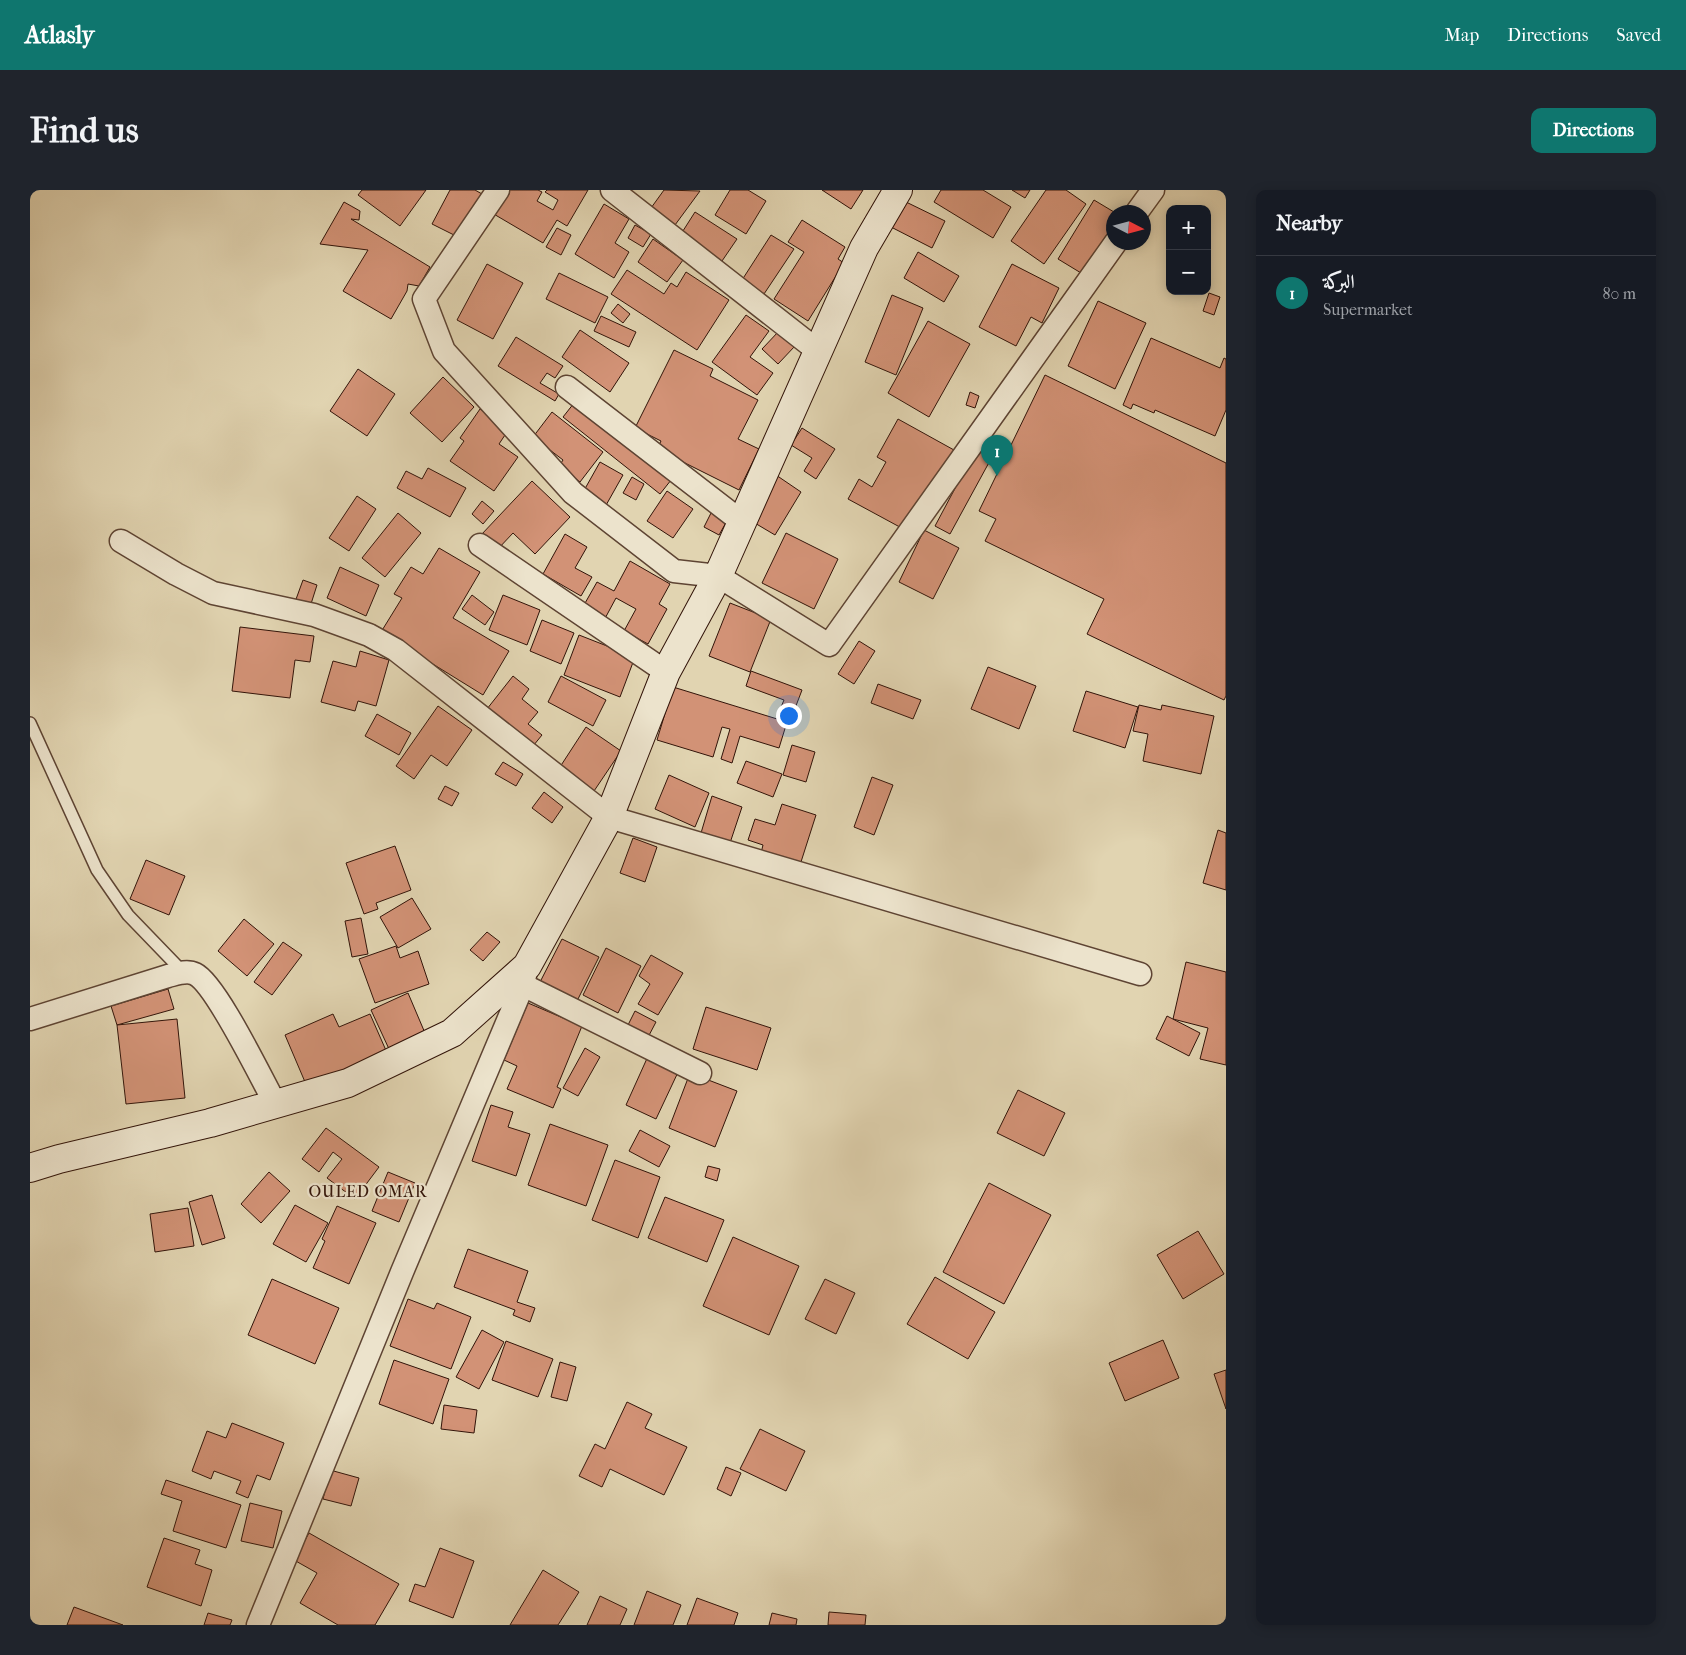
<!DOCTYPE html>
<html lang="en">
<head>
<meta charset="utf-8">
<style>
  :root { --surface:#171b24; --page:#20242c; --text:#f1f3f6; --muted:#9ea1a6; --line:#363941; --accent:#0f766e }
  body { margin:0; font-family:"IM FELL French Canon",Amiri,serif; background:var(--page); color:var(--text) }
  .controls { position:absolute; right:15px; top:15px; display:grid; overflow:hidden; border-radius:10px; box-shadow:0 2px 12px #0003 }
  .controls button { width:45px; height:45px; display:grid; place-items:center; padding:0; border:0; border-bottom:1px solid var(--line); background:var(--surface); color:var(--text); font:25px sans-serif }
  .compass { position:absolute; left:1076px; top:15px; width:45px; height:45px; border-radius:50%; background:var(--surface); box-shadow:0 2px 12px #0003; rotate:96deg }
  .you { position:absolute; left:758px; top:525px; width:18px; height:18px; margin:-12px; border:4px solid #fff; border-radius:50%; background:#1a73e8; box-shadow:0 0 0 8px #1a73e833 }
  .badge { display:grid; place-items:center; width:32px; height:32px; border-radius:50%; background:var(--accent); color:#fff; font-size:16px; font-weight:700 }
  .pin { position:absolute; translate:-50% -41px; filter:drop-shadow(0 1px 2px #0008) }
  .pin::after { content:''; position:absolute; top:26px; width:18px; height:15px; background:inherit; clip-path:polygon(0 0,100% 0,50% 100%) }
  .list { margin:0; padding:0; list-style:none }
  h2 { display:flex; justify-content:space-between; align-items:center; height:65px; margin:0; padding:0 20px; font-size:21px }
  h2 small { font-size:16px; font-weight:400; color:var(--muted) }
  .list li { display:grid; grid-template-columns:32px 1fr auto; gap:15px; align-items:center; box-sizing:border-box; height:75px; padding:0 20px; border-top:1px solid var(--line) }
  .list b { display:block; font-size:19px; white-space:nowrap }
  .list p { margin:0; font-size:16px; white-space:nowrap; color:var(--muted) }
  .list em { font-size:16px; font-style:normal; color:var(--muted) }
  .map { position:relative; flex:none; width:1196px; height:1435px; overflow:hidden; border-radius:10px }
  header { display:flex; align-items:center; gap:30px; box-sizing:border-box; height:70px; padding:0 25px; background:var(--accent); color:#fff }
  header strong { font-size:24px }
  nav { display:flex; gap:28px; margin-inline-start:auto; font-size:18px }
  .intro { display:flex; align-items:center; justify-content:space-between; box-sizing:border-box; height:120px; padding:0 30px }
  h1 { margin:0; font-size:35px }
  .button { padding:12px 22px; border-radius:10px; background:var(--accent); color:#fff; font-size:18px; font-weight:700 }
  main { display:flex; gap:30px; padding:0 30px }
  aside { flex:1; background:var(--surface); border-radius:10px; box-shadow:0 2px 12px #0003 }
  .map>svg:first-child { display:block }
</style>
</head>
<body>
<header>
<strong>Atlasly</strong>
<nav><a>Map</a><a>Directions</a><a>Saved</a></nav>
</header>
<div class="intro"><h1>Find us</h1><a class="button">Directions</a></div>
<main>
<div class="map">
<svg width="1196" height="1435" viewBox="0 0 1196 1435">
  <rect width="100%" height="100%" fill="#e1d4b1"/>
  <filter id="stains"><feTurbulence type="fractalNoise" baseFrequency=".004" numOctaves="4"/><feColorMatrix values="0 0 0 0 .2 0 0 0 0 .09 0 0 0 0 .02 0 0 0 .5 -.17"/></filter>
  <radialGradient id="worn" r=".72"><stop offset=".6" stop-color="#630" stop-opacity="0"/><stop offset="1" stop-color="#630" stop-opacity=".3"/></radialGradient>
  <g fill="#d29276" stroke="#321409">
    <path d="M332,0H396L370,36L328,5Z"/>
    <path d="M420,0H445L452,4L428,47L402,34Z"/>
    <path d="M475,0H508L512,2L507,11L523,20L528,10L515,2L517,0H558L537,36L527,30L513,53L462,23Z"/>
    <path d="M634,0L670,1L645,35L621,18Z"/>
    <path d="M700,0H718L736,11L716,44L685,25Z"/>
    <path d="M792,0H833L821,19Z"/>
    <path d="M911,0H953L981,17L963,48L904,12Z"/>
    <path d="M982,0H1000L995,8Z"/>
    <path d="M1016,0H1036L1056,14L1014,74L981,51Z"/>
    <path d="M1064,10L1084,22V41L1056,86L1028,69Z"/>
    <path d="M874,11L915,31L902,58L861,37Z"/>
    <path d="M314,12L330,21L329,30L321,29L400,77L389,96L378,94L377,101L361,129L313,101L338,60L290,54Z"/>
    <path d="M574,14L599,29L585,53L599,62L584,88L545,64Z"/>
    <path d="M665,22L707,49L692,71L651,44Z"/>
    <path d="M772,30L815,57L808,69L814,73L778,131L744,109L774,62L758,52Z"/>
    <path d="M605,35L621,44L613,57L598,48Z"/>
    <path d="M527,38L541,45L531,65L516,57Z"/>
    <path d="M741,45L764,59L734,104L712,90Z"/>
    <path d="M623,49L653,70L637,92L608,72Z"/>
    <path d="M888,62L929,86L914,112L874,88Z"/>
    <path d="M457,74L493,93L463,149L427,130Z"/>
    <path d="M982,74L1029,98L1012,133L1001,127L986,156L949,137Z"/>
    <path d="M597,80L634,104L641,93L647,97L656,82L699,110L667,160L581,104Z"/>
    <path d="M529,83L578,107L565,133L516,109Z"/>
    <path d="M1179,103L1190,107L1184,125L1173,121Z"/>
    <path d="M862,105L893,118L866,185L835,172Z"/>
    <path d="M1068,111L1116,133L1085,199L1038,176Z"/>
    <path d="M588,114L600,124L593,133L581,123Z"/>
    <path d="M716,125L739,141L720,167L743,183L727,205L682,172Z"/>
    <path d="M571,126L606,142L599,157L564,141Z"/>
    <path d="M898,131L940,154L899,227L858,203Z"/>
    <path d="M550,140L599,173L580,202L532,167Z"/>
    <path d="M749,141L765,156L748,174L732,159Z"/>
    <path d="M486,147L533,176L525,188L517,183L510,193L529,204L525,211L468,176Z"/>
    <path d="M1121,148L1190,178L1194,168L1196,169V220L1185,246L1125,220L1124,223L1103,214L1101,219L1093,215Z"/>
    <path d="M644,160L683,179L680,186L728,210L708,249L729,259L709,300L627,259L631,251L605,238Z"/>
    <path d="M328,179L365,204L337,246L300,221Z"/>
    <path d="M1015,185L1196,273V506L1194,510L1057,444L1074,409L955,351L966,329L949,321Z"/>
    <path d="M413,187L444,217L412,252L380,223Z"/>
    <path d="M940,202L949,206L945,218L936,215Z"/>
    <path d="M548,208L645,285L630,304L533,227Z"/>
    <path d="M450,219L479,239L469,254L488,267L464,301L420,271L434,251L430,248Z"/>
    <path d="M522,222L573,262L550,292L529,276L533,270L503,247Z"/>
    <path d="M868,229L924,260L879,342L818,309L829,289L842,297L856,272L847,267Z"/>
    <path d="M772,238L805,259L786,289L774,281L782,268L761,255Z"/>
    <path d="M946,259L962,267L920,344L905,336Z"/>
    <path d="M570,272L593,285L575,317L552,304Z"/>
    <path d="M398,278L436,298L420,327L367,298L376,281L392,289Z"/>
    <path d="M746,285L771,302L745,345L718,329Z"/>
    <path d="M602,287L614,294L606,310L593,303Z"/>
    <path d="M502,291L540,327L505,364L483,343L467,360L451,345Z"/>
    <path d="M637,301L663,319L643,348L617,331Z"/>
    <path d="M327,306L346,319L319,361L299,348Z"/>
    <path d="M452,311L464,321L453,334L442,324Z"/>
    <path d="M682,321L698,329L689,345L674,337Z"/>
    <path d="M368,323L391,343L355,387L332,368Z"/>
    <path d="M894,340L929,358L903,409L869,392Z"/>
    <path d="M756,343L808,369L784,419L732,393Z"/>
    <path d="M535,344L557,357L545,378L562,387L551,406L513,384Z"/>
    <path d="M409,358L450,382L423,428L479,461L453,505L351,442L372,408L364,404L381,377L393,384Z"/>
    <path d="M600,371L640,394L629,414L637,419L618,454L594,441L606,419L586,408L572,434L550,422L567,392L584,401Z"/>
    <path d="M310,377L349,395L336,426L297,408Z"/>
    <path d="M273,390L287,395L280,417L265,412Z"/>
    <path d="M442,405L464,422L455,435L432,419Z"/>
    <path d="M473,405L510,420L497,455L459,440Z"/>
    <path d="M700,413L741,429L720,482L679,466Z"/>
    <path d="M512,430L544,443L531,474L500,461Z"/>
    <path d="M210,437L284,446L280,472L265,470L260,508L202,501Z"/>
    <path d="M549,445L605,467L590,507L534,485Z"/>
    <path d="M829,451L845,461L824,494L808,484Z"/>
    <path d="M330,461L359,470L346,516L328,511L325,521L291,512L303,471L326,477Z"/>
    <path d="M958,477L1006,496L989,539L941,519Z"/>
    <path d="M721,481L772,500L764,521L751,517L754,510L716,496Z"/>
    <path d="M483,486L499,499L492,509L508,522L498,534L512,545L499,561L453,524Z"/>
    <path d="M531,486L576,510L563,536L518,512Z"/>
    <path d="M848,494L891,510L883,529L841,513Z"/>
    <path d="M643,497L757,532L749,558L710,546L702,573L691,569L700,539L692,537L683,567L627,550Z"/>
    <path d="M1056,501L1108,517L1095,558L1043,541Z"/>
    <path d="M1109,515L1131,520L1132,515L1184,526L1171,584L1113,571L1118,544L1103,541Z"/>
    <path d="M408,516L442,540L417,576L401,565L384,589L366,576Z"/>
    <path d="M347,524L381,543L369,565L335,546Z"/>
    <path d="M556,537L591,561L562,604L528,580Z"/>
    <path d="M762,555L785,562L776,592L753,585Z"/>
    <path d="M716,571L752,584L743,607L707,593Z"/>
    <path d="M473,572L493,584L486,596L465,584Z"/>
    <path d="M639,585L679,603L665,637L625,619Z"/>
    <path d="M842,587L863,595L844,645L824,637Z"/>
    <path d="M415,596L429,603L422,616L408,609Z"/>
    <path d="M514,602L533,617L522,633L502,618Z"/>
    <path d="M682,606L712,617L700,653L671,643Z"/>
    <path d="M752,614L786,625L770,675L731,663L733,655L718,650L725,629L745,635Z"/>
    <path d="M1188,640L1196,643V700L1173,693Z"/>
    <path d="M603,648L627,657L615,692L590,683Z"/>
    <path d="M365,656L381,700L346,713L348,719L334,724L316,673Z"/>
    <path d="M116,670L155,686L139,725L100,709Z"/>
    <path d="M382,708L401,739L368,758L350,727Z"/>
    <path d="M331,728L338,764L322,767L315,731Z"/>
    <path d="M214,729L244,754L217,786L188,761Z"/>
    <path d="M457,742L470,752L453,771L440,760Z"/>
    <path d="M532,749L569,767L545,815L508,796Z"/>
    <path d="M253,752L272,765L242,805L224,792Z"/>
    <path d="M366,756L370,768L388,761L399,794L345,813L329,769Z"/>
    <path d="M576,758L611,776L588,823L553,805Z"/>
    <path d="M621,765L653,783L628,825L608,814L620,794L609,786Z"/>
    <path d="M1156,772L1196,782V875L1170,869L1178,838L1143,829Z"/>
    <path d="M138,799L144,819L87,835L81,816Z"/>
    <path d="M378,803L395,843L359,859L341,820Z"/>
    <path d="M498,813L552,836L527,897L531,899L523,918L477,899L487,876L474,870Z"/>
    <path d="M676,817L741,838L727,880L663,859Z"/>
    <path d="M605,821L626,832L616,851L595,841Z"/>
    <path d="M303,824L309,837L340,824L358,865L278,899L255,845Z"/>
    <path d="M1137,826L1170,843L1159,866L1126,849Z"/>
    <path d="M147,829L155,908L96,914L87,835Z"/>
    <path d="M555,858L570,867L548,906L533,898Z"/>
    <path d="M619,864L650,878L626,929L596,915Z"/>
    <path d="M660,883L707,901L685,957L639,938Z"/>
    <path d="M988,900L1035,923L1014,966L967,943Z"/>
    <path d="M461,915L483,922L478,937L500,944L486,986L442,971Z"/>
    <path d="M520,934L578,955L556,1016L498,995Z"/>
    <path d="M296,938L349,977L325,1009L297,988L312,969L303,962L289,982L272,969Z"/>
    <path d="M610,940L640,956L629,977L599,961Z"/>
    <path d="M585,970L630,987L608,1048L562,1030Z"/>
    <path d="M678,976L690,979L687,991L675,987Z"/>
    <path d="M239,982L260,1001L231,1033L211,1014Z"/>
    <path d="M358,982L385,993L369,1032L342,1021Z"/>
    <path d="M959,993L1021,1025L974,1114L913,1082Z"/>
    <path d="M182,1005L195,1048L172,1055L159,1012Z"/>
    <path d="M635,1007L694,1030L677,1072L618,1048Z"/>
    <path d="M265,1015L298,1033L276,1072L243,1054Z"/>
    <path d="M307,1016L346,1033L319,1094L283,1078L295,1051L292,1049Z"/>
    <path d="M158,1018L164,1056L125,1062L120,1024Z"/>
    <path d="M1168,1041L1194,1084L1153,1109L1127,1065Z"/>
    <path d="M703,1047L769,1076L739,1145L673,1116Z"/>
    <path d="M438,1059L498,1081L487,1112L505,1118L500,1132L483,1125L485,1120L424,1097Z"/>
    <path d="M905,1087L965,1122L938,1169L877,1134Z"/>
    <path d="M242,1089L309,1118L285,1174L218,1145Z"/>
    <path d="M795,1089L825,1103L806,1144L775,1129Z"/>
    <path d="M378,1109L404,1119L407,1113L441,1127L421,1179L360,1156Z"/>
    <path d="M452,1140L474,1152L449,1199L426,1187Z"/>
    <path d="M1133,1150L1149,1188L1095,1211L1079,1173Z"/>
    <path d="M476,1151L523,1169L508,1207L462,1190Z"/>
    <path d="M364,1170L419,1189L403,1234L349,1214Z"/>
    <path d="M530,1172L546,1177L537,1211L521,1207Z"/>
    <path d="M1196,1180V1219L1184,1184Z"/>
    <path d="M597,1212L622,1224L615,1238L657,1257L634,1305L580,1279L572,1297L549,1286L565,1254L575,1259Z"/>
    <path d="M414,1215L447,1220L444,1243L411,1239Z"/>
    <path d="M202,1233L254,1253L240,1290L227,1285L218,1308L206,1303L211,1291L184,1281L181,1289L162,1281L177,1241L196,1248Z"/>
    <path d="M730,1239L775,1261L756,1301L710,1279Z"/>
    <path d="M696,1277L711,1283L701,1306L687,1299Z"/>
    <path d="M300,1280L329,1288L321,1316L293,1309Z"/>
    <path d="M136,1290L211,1315L196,1358L143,1341L152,1311L131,1304Z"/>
    <path d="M220,1313L252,1321L243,1358L211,1351Z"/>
    <path d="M279,1343L369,1394L345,1435H308L270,1413L287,1383L264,1370Z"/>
    <path d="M134,1348L170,1360L165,1374L182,1380L171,1416L117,1397Z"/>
    <path d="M410,1358L444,1371L423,1428L379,1411L385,1394L395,1397Z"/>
    <path d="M513,1380L549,1402L528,1435H480Z"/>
    <path d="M617,1401L651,1415L643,1435H604Z"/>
    <path d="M570,1406L597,1419L590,1435H557Z"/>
    <path d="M667,1408L708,1423L704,1435H657Z"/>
    <path d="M44,1417L93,1435H37Z"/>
    <path d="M799,1422L836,1425L835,1435H798Z"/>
    <path d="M178,1423L202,1430L200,1435H174Z"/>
    <path d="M742,1423L767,1429L766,1435H739Z"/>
  </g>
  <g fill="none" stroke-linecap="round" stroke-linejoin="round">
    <defs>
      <path id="lane" d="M0,533L67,680L98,725L153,782"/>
      <g id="street">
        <path d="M468,0L394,109L414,161L543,303L644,381L688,386L799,455L1086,52"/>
        <path d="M582,0L788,161"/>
        <path d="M1107,22L1123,0"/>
        <path d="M537,197L712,332"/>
        <path d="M91,351L146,384L183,403L284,425L339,445L366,460L579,627L1110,784"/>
        <path d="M450,355L636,482"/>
        <path d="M493,795L670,883"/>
        <path d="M0,829L138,786C146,784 157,780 165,784C186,794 231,888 245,913"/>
        <path d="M228,1435L372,1082L493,795L497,776"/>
      </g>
      <path id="secondary" d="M0,978L29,969L180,933L318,893L422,843L497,776L579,627L636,482L688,386L834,58L868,0"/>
    </defs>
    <use href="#lane" stroke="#5e4433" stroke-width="14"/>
    <use href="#street" stroke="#5e4433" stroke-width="25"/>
    <use href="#secondary" stroke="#321409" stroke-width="30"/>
    <use href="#lane" stroke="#ece3cc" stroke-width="11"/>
    <use href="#street" stroke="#ece3cc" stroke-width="22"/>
    <use href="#secondary" stroke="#ece3cc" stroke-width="28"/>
  </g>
  <g text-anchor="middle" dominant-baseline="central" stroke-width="4.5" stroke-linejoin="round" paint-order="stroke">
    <g font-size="16" letter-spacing="1" fill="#321409" stroke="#ece3cc">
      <text x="338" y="1001">OULED OMAR</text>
    </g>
  </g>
  <rect width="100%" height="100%" filter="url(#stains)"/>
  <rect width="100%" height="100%" fill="url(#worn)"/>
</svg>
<div class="controls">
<button>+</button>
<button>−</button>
</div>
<svg class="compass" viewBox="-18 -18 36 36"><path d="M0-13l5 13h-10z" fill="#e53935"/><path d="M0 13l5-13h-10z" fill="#9ea1a6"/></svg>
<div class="you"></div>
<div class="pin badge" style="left:967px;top:286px">1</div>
</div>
<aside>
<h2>Nearby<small></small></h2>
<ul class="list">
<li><span class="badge">1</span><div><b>البركة</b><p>Supermarket</p></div><em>80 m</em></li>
</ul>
</aside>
</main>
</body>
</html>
